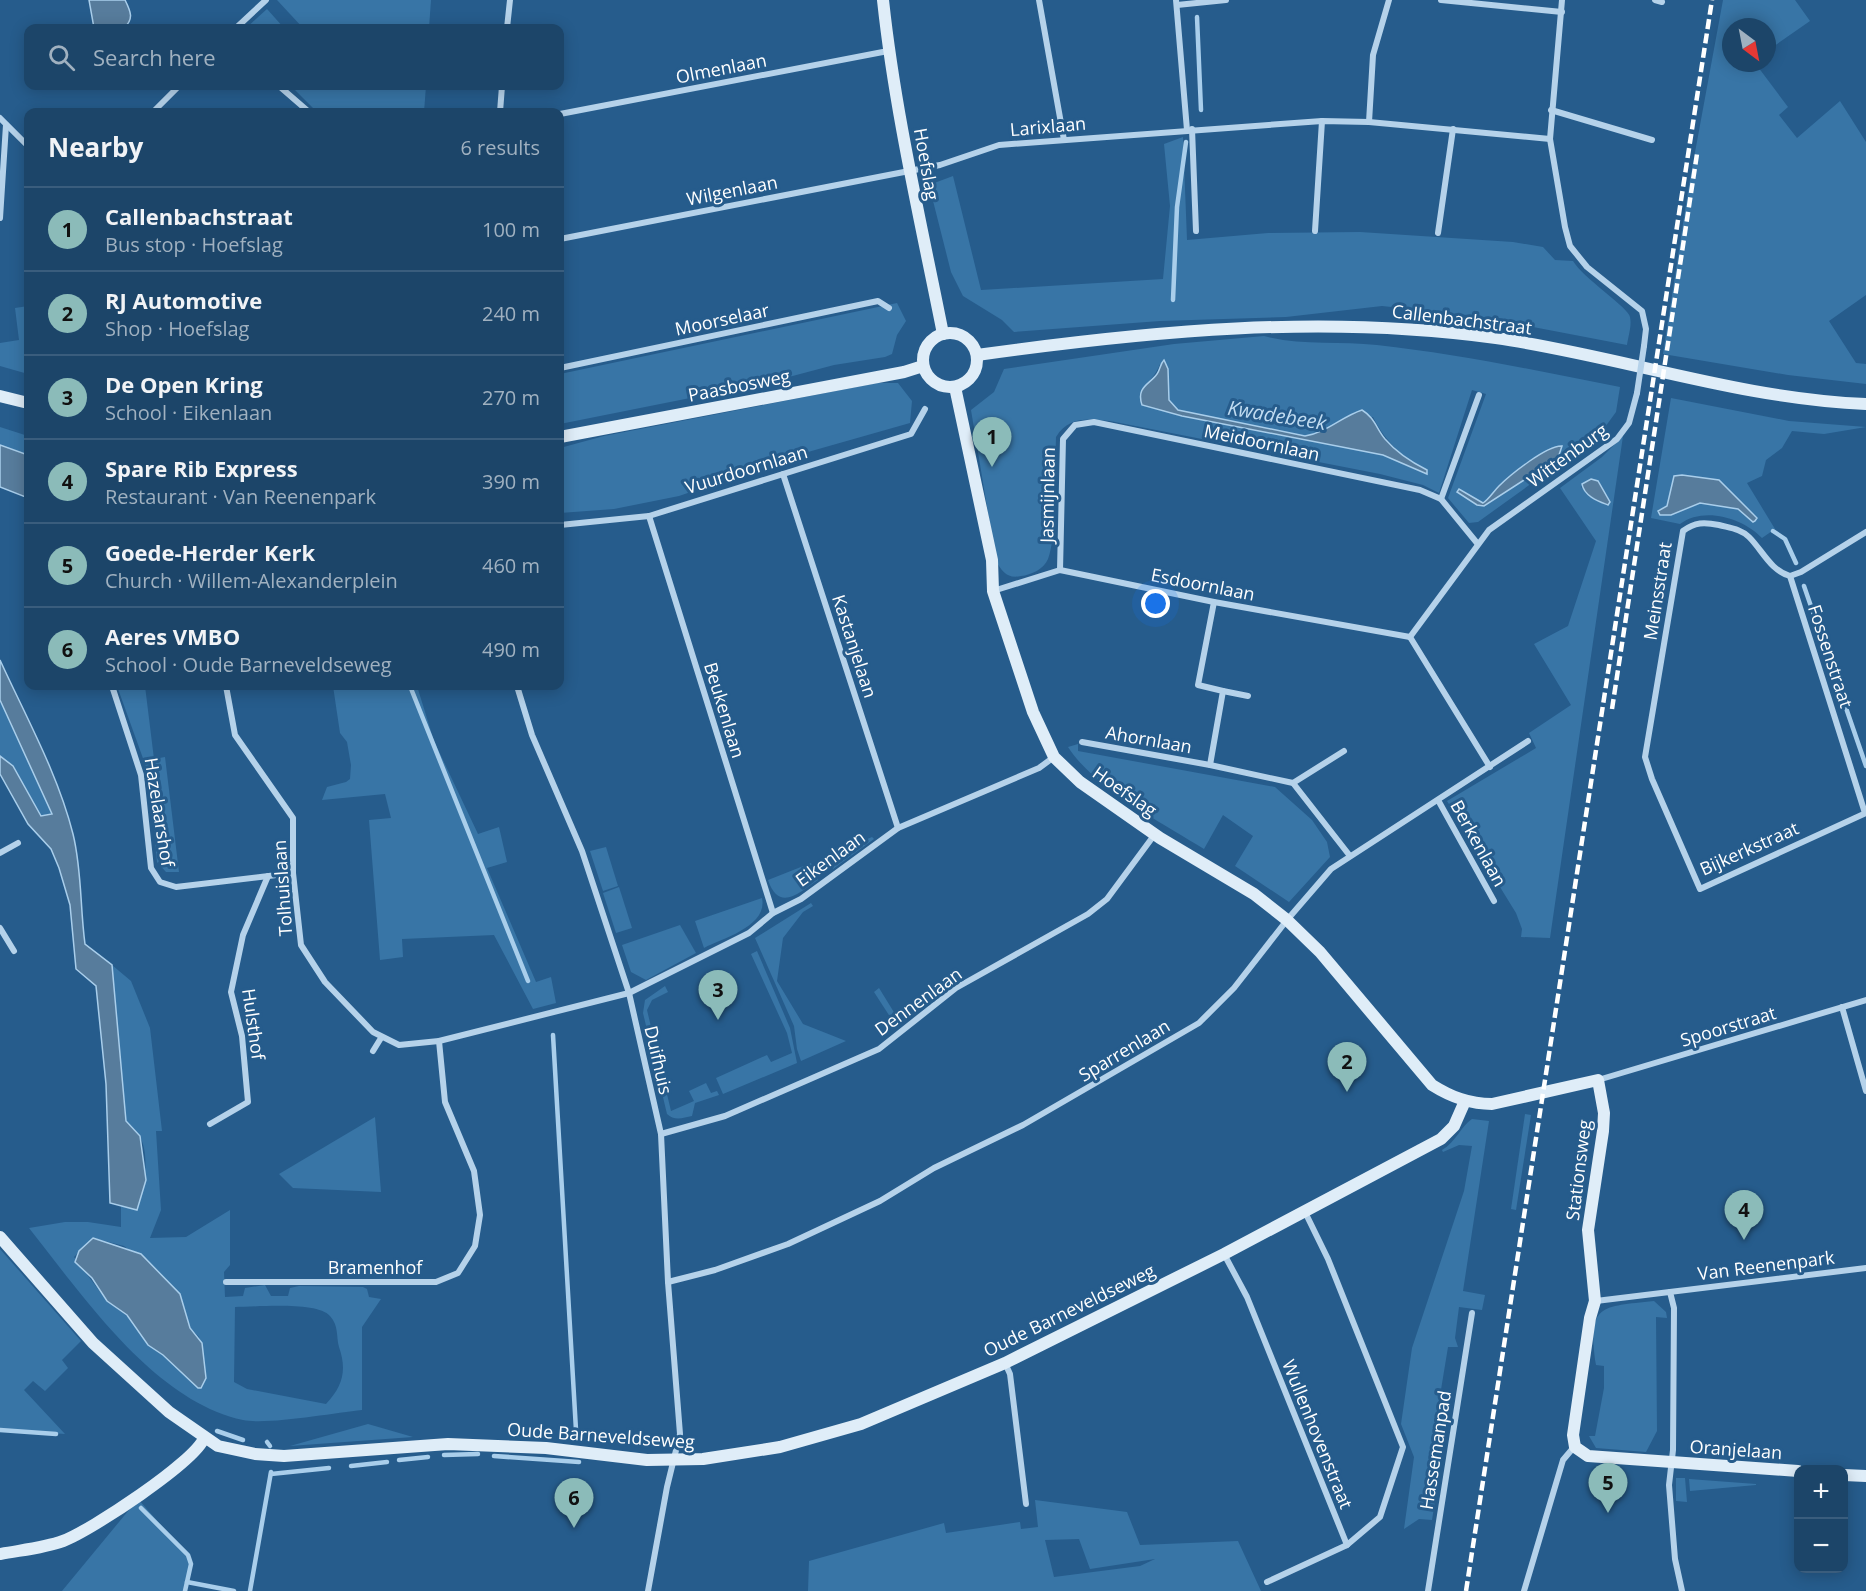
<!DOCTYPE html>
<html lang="en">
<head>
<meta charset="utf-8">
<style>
  :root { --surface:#1c4569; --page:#254c6f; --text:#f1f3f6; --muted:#a0b1c0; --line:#3a5d7d; --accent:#8bbbb9 }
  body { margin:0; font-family:"Open Sans",sans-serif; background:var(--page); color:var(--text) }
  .controls { position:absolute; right:18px; bottom:18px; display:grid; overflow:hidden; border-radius:12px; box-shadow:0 3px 15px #0003 }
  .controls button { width:54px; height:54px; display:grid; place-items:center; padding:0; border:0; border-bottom:2px solid var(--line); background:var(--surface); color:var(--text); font:30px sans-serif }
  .compass { position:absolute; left:1722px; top:18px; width:54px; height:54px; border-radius:50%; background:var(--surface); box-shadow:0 3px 15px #0003; rotate:148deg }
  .you { position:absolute; left:1156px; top:604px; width:21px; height:21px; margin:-15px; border:4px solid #fff; border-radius:50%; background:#1a73e8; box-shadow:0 0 0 9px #1a73e833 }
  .badge { display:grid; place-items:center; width:39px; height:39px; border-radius:50%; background:var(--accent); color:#111; font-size:20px; font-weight:700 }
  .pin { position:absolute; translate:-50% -50px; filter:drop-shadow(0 2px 3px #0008) }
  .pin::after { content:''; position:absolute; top:32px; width:21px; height:18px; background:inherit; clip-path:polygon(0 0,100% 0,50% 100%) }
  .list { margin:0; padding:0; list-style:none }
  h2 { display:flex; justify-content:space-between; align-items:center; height:78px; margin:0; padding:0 24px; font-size:26px }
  h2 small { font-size:20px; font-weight:400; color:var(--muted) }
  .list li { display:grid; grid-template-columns:39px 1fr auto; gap:18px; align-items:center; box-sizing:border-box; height:84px; padding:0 24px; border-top:2px solid var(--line) }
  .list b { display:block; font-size:22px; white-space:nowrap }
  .list p { margin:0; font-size:20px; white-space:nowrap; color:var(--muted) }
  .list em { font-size:20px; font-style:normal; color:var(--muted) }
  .icon { flex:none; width:33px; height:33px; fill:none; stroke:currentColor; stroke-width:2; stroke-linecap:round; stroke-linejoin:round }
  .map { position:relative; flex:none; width:1866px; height:1591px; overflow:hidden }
  .search { position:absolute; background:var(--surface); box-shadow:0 3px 15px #0003; left:24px; top:24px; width:540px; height:66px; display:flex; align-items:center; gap:15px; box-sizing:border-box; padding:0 21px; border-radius:12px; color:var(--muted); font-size:22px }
  .panel { position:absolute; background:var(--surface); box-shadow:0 3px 15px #0003; left:24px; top:108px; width:540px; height:582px; border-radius:12px }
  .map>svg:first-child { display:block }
</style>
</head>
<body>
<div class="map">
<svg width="1866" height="1591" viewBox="0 0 1866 1591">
  <rect width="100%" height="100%" fill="#265c8c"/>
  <g fill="#3875a6" fill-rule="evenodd">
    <path d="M277,0H431L429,28H303Z"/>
    <path d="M1723,0H1795L1810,21L1767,51V27H1731V63H1755L1788,107L1779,115L1797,138L1840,101L1866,142V295L1829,321L1856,363L1866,364V384L1788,375L1663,354L1689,185Z"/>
    <path d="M267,9L284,28H246Z"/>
    <path d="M291,86H426L424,112H317Z"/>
    <path d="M1183,137L1187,240L1268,233L1360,232L1513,242L1543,247L1555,260L1573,261C1583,278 1629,308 1630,317C1632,326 1628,337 1627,345L1476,316L1382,306L1286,317L1160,321L1014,332L1002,320L963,296L951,272L929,185L953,176L981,290L1163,279L1170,206L1164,144Z"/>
    <path d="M897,303L906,321L897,335L892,354L885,357L834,365L770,382L560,424V374Z"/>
    <path d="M28,306V374L0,366V343L19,340L15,308Z"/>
    <path d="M1264,336C1300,346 1340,341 1377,345C1458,354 1540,371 1620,387L1616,412L1600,434L1478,522L1469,523L1448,498L1486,394L1472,390L1439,493L1423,485L1380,474L1110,421C1088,419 1069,416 1056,437C1055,465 1057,536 1048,559C1044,569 1031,575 1021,576C1008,579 1002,572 996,561L971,410L994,392L1004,369L1174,344ZM1160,364L1169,400L1178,410L1305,436L1373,417C1386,443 1403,457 1427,472L1425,474L1383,455L1182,416L1142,405C1139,385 1154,381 1160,364Z"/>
    <path d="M877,383H898L912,401L910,423L808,452L679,496L614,509L560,513V448L604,436Z"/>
    <path d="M1671,398L1789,421L1866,427L1824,434L1792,431L1782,448L1766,460L1762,476L1747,483L1775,529L1762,538C1743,518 1704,506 1680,524L1651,518ZM1682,475L1719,480L1753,522L1739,509L1700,503L1679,512L1658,511L1667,506Z"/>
    <path d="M0,427L28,436V455L0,445Z"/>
    <path d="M1623,436L1550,938L1521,937L1522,929L1516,913L1447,801L1536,748L1529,733L1571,705L1534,644L1568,626L1596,541L1560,488L1602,457ZM1591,479L1608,497L1606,505L1593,499L1581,487Z"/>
    <path d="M117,686H145L154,759L165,757L179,872H166L157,862L149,775Z"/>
    <path d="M333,686H417L434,741L478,834L499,827L507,862L487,868L536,982L551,977L556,1003L533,1009L494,935L402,939L403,957L380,960L369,820L391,818L385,794L322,800L327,787L346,782L350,779L351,765L347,742L340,733Z"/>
    <path d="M0,700L52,811L49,816H41L13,766L0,756Z"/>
    <path d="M1078,744V751L1275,787L1312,820L1327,842L1330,857L1289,902L1235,866L1253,836L1223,815L1204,849C1164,824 1093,787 1068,747Z"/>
    <path d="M872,837L874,839L833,869L828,856Z"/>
    <path d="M606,847L618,886L603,891L590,851Z"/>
    <path d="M811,863L818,880C800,892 779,913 768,880Z"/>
    <path d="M619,887L632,928L616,933L603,893Z"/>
    <path d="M762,898C768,926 724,938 704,948L695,921Z"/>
    <path d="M811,903L813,906L803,912L783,938L777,981L803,1024L846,1041L801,1061L797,1049L794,1026L755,938Z"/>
    <path d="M680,925L696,953L646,980L631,972L622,945Z"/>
    <path d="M757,951L790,1028L797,1063L723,1094L716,1078L767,1055L771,1062L792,1053L787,1033L751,954Z"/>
    <path d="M112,965L131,981L150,1028L162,1131H156L161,1210L150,1238L186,1237L230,1210V1265L224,1272L225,1297L243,1296L245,1288L265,1285L271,1296H288L290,1288L299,1286L363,1287L367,1289L369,1297L381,1299L362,1327V1410C333,1413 268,1425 243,1420C154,1401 83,1296 29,1228L65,1222H88L121,1227V1206L137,1210C144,1191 151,1154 139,1135C136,1130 130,1127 126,1121ZM93,1238L124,1246L161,1275L180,1294L190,1328L199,1337L206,1378L198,1388L163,1355L148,1345L131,1319L107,1301L74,1257ZM235,1307C256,1307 317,1301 330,1316C339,1326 336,1336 339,1347C347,1370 343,1386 326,1404L247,1389L234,1382Z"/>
    <path d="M665,986L668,992L652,1000L647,1010L671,1111L694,1101L689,1091L706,1083L711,1093L717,1091L719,1095L695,1103L692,1116C683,1118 674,1121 667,1114L643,1013L645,1000Z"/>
    <path d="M879,988L900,1022L896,1026L874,992Z"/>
    <path d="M1525,1114L1531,1115L1516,1210L1511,1209Z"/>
    <path d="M375,1117L381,1192L293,1188L279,1174Z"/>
    <path d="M1472,1119L1489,1121L1463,1291L1485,1295L1482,1310L1459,1307L1455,1338L1458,1347H1448L1438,1408L1449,1411L1447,1422H1436L1428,1472L1439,1476L1432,1520L1419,1519L1404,1529L1414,1457L1401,1424L1412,1348L1464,1191L1472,1146L1459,1145L1443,1152L1442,1150C1456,1142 1461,1126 1472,1119Z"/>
    <path d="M0,1249L81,1341L62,1360L68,1368L45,1391L33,1381L24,1390L65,1434L0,1429Z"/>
    <path d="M1654,1301L1666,1312L1667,1318L1656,1317L1657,1431L1646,1452L1596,1448L1589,1436H1595L1604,1388V1366L1596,1365C1587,1303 1601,1307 1654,1301Z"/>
    <path d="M368,1424L413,1437L290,1446Z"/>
    <path d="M1676,1478H1685L1687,1502L1676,1501Z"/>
    <path d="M1689,1479L1756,1484V1485L1690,1491Z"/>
    <path d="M138,1499L191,1559L184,1591H62Z"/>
    <path d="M1035,1500L1127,1512L1140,1545L1238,1541L1261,1591H808L809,1561L944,1523L946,1533L1020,1522L1021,1529L1038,1527ZM1079,1539L1090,1569L1155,1559L1140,1566L1054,1577L1045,1540Z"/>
  </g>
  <g fill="#577c9c" stroke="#a9ceeb" stroke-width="1.5">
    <path d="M89,0H125C131,12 134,19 124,28H94Z"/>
    <path d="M1164,360L1168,369L1169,400L1178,410L1305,436C1328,432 1341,417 1362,410C1375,418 1376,428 1385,439C1397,453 1411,462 1427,470V474L1383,455L1182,416L1142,405C1136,387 1149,385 1157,374C1160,370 1160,364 1164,360Z"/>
    <path d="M0,445L28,455V498L0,487Z"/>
    <path d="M1562,446L1558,458L1484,506L1477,505L1457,492L1459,489L1483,503C1489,499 1493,492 1499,486C1510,475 1547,445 1562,446Z"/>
    <path d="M1682,475L1719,480L1757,518L1755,521L1753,522L1738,509L1700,503L1671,515H1660L1658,511L1667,506L1674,476Z"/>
    <path d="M1591,479L1598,481L1610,502L1608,505C1598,501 1584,496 1582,484Z"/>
    <path d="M0,660C26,717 58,774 73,834C82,870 80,908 85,944L112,965L126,1121L140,1136L146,1180L137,1210L110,1203L106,1084L96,986L76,969L70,905L59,868L51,849L28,824L0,774V756L13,766L41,816L52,814L0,700Z"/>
    <path d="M93,1238L141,1254L180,1294L190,1328L202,1343L206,1378L201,1388H198L163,1355L148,1345L127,1315L107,1301L92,1278L75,1262L79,1251Z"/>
  </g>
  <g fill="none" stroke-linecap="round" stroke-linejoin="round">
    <g stroke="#a9ceeb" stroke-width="4.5">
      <path d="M1197,17L1201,110"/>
      <path d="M1173,300L1177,207L1186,142"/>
      <path d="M1773,531L1785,539L1796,563"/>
      <path d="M1804,586L1866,766"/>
      <path d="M410,686L528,981"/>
      <path d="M553,1035L576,1430"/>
      <path d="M0,1430L56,1434"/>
      <path d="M217,1431L243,1440"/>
      <path d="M267,1442L270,1446"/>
      <path d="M444,1455L478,1454"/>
      <path d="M494,1456L579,1462"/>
      <path d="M399,1460L428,1457"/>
      <path d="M351,1466L387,1462"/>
      <path d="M271,1474L329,1468"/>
      <path d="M141,1508L188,1555L191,1564L185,1591"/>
      <path d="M187,1582L234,1591"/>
      <path d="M250,1591L271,1472"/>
    </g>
    <g stroke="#b5d2ea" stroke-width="6">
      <path d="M1039,0L1064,140"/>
      <path d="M1176,0L1187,130"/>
      <path d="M1441,0L1562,12"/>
      <path d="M1562,0L1550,139L1565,227L1570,246L1587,267L1642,311L1646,329L1644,346"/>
      <path d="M1655,0L1662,2"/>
      <path d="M1177,5L1226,0"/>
      <path d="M236,28L266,0"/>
      <path d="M507,28L510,0"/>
      <path d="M279,86L309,112"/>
      <path d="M1551,110L1652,140"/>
      <path d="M153,112L179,86"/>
      <path d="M500,112L502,86"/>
      <path d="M560,114L888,51"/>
      <path d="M0,118L28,146"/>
      <path d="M1369,122L1373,55L1389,0"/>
      <path d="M1192,129L1196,231"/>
      <path d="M0,218L6,125"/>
      <path d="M1315,231L1322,121"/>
      <path d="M1438,233L1453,129"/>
      <path d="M560,239L940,165L999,145L1322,121L1369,122L1550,139"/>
      <path d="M560,368L878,301L889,308"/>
      <path d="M783,474L898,828"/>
      <path d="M1441,499L1479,395"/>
      <path d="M649,516L773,913"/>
      <path d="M560,525L649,516L911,434L925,409"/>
      <path d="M1866,532L1801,572L1790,576C1770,570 1763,551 1749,537C1741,529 1730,528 1719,525C1704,522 1695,522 1683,531L1645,757L1652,779L1700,889L1866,813"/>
      <path d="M1060,570L1063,439L1075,425L1094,422L1420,490L1441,499L1477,543"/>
      <path d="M1790,576L1865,813"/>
      <path d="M993,591L1060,570L1214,602L1410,637"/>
      <path d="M1410,637L1489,530L1617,439L1629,423L1637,393"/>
      <path d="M1410,637L1490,767"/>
      <path d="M112,686L141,775L151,868L160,882L176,887L293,873"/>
      <path d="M226,686L235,735L293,818V873L301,945L325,982L373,1032L399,1045L439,1041L629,993L749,933L773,913L801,899L898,828L1039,768L1054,757"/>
      <path d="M517,686L532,735L582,851L629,993L661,1134L668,1282L680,1434L667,1487L648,1591"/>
      <path d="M1223,691L1248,696"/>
      <path d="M1082,742L1210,765L1293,783L1350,856"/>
      <path d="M1210,765L1223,691L1198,685L1214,602"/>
      <path d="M1293,783L1344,751"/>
      <path d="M1438,800L1494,901"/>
      <path d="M0,853L18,843"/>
      <path d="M0,928L14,951"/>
      <path d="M1842,1007L1866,1091"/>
      <path d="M373,1051L381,1038"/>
      <path d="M1598,1080L1866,1000"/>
      <path d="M210,1124L248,1102L242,1036L231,992L243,935L268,876"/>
      <path d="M661,1134L725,1116L879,1049L956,988L1088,914L1107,899L1155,834"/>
      <path d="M1305,1212L1328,1259L1403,1447L1380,1517L1347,1545"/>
      <path d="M1224,1254L1247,1297L1347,1545L1267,1582"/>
      <path d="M226,1282H436L458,1273L475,1246L480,1215L474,1171L445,1102L439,1041"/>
      <path d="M668,1282L715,1270L788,1244L880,1201L934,1168L1023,1125L1199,1023L1234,988L1287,920L1331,869L1528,741"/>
      <path d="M1670,1292L1674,1308L1673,1450L1669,1485L1675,1559L1682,1591"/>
      <path d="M1596,1301L1866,1268"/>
      <path d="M1005,1363L1010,1374L1026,1504"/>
      <path d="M1428,1591L1472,1313"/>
      <path d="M1524,1591L1563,1460L1574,1447"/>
    </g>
    <g stroke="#dfedf8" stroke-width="12">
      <path d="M883,0C895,112 921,223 943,334"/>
      <circle cx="950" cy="360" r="27"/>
      <path d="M977,355C1149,331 1323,314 1496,338C1620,356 1740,399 1866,404"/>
      <path d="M955,387L992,560L993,591L1033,712L1054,757L1080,782L1160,838L1254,894L1287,920L1320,952L1432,1085C1451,1097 1469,1104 1492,1104L1598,1080L1604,1113L1603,1131L1588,1230L1595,1301L1590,1318L1573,1435L1575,1447L1588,1456L1798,1471"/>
      <path d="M0,396L28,403"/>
      <path d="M560,437L904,372L923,366"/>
      <path d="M0,1237L93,1343L169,1412L218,1446L255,1454L284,1456L448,1444L546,1448L647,1460L703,1459L780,1447L861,1424L1005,1363L1224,1254L1441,1139L1454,1126L1465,1101"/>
      <path d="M1844,1475L1866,1476"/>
      <path d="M0,1554C21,1550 44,1548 63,1541C90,1531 195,1462 204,1438"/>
    </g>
    <g stroke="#fff" stroke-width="4.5" stroke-dasharray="10 4.5" stroke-linecap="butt">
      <path d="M1612,709L1697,154"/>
      <path d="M1466,1591L1712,0"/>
    </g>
    <path stroke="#b5d2ea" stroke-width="6" d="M1637,393L1644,346"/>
  </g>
  <g text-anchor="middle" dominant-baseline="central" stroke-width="6" stroke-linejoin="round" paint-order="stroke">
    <g font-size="18" fill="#fff" stroke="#265c8c">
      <text transform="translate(721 68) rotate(-11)">Olmenlaan</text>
      <text transform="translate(1048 126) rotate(-5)">Larixlaan</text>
      <text transform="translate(927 164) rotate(80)">Hoefslag</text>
      <text transform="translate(732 190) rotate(-11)">Wilgenlaan</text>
      <text transform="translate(722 319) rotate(-12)">Moorselaar</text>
      <text transform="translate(1462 319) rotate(7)">Callenbachstraat</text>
      <text transform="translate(739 385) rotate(-11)">Paasbosweg</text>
      <text transform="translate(1262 442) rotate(12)">Meidoornlaan</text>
      <text transform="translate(1567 455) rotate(-36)">Wittenburg</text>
      <text transform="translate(746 469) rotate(-17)">Vuurdoornlaan</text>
      <text transform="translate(1047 495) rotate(-89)">Jasmijnlaan</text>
      <text transform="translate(1203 584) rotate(11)">Esdoornlaan</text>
      <text transform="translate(1657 591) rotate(-81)">Meinsstraat</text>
      <text transform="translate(855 646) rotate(72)">Kastanjelaan</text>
      <text transform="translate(1831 656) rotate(72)">Fossenstraat</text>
      <text transform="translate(725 710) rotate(73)">Beukenlaan</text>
      <text transform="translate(1149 739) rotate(10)">Ahornlaan</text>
      <text transform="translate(1125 791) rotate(35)">Hoefslag</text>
      <text transform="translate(160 812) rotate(81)">Hazelaarshof</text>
      <text transform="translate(1479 843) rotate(61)">Berkenlaan</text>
      <text transform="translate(1749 848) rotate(-24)">Bijkerkstraat</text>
      <text transform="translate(830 858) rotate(-36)">Eikenlaan</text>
      <text transform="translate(282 888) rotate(-94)">Tolhuislaan</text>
      <text transform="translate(918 1001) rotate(-36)">Dennenlaan</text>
      <text transform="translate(254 1024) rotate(82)">Hulsthof</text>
      <text transform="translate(1728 1026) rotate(-17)">Spoorstraat</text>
      <text transform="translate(1124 1050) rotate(-31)">Sparrenlaan</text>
      <text transform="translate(659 1060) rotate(77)">Duifhuis</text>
      <text transform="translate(1578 1170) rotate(-83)">Stationsweg</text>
      <text transform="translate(1766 1265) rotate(-7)">Van Reenenpark</text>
      <text x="375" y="1267">Bramenhof</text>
      <text transform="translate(1069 1310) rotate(-26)">Oude Barneveldseweg</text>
      <text transform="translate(1318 1434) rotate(68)">Wullenhovenstraat</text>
      <text transform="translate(601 1435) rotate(4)">Oude Barneveldseweg</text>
      <text transform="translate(1736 1449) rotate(4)">Oranjelaan</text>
      <text transform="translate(1435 1450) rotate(-81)">Hassemanpad</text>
    </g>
    <g font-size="20" font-style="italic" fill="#c1dcf1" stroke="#265c8c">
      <text transform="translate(1277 415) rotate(9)">Kwadebeek</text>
    </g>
  </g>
</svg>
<div class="controls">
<button>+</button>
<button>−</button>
</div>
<svg class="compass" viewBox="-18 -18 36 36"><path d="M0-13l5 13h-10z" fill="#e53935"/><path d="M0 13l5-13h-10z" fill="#a0b1c0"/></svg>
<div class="you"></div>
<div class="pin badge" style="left:992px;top:467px">1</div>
<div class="pin badge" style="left:1347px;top:1092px">2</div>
<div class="pin badge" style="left:718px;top:1020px">3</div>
<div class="pin badge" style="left:1744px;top:1240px">4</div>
<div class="pin badge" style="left:1608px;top:1513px">5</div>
<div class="pin badge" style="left:574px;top:1528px">6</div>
<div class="search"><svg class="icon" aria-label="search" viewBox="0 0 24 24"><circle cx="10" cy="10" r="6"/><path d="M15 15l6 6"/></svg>Search here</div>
<section class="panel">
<h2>Nearby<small>6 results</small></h2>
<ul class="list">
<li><span class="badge">1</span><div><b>Callenbachstraat</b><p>Bus stop · Hoefslag</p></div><em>100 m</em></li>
<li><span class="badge">2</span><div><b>RJ Automotive</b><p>Shop · Hoefslag</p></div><em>240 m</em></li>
<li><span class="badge">3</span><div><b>De Open Kring</b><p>School · Eikenlaan</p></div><em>270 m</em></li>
<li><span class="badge">4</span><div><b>Spare Rib Express</b><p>Restaurant · Van Reenenpark</p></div><em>390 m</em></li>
<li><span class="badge">5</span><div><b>Goede-Herder Kerk</b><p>Church · Willem-Alexanderplein</p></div><em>460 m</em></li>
<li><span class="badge">6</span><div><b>Aeres VMBO</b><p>School · Oude Barneveldseweg</p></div><em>490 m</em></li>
</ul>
</section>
</div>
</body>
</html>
